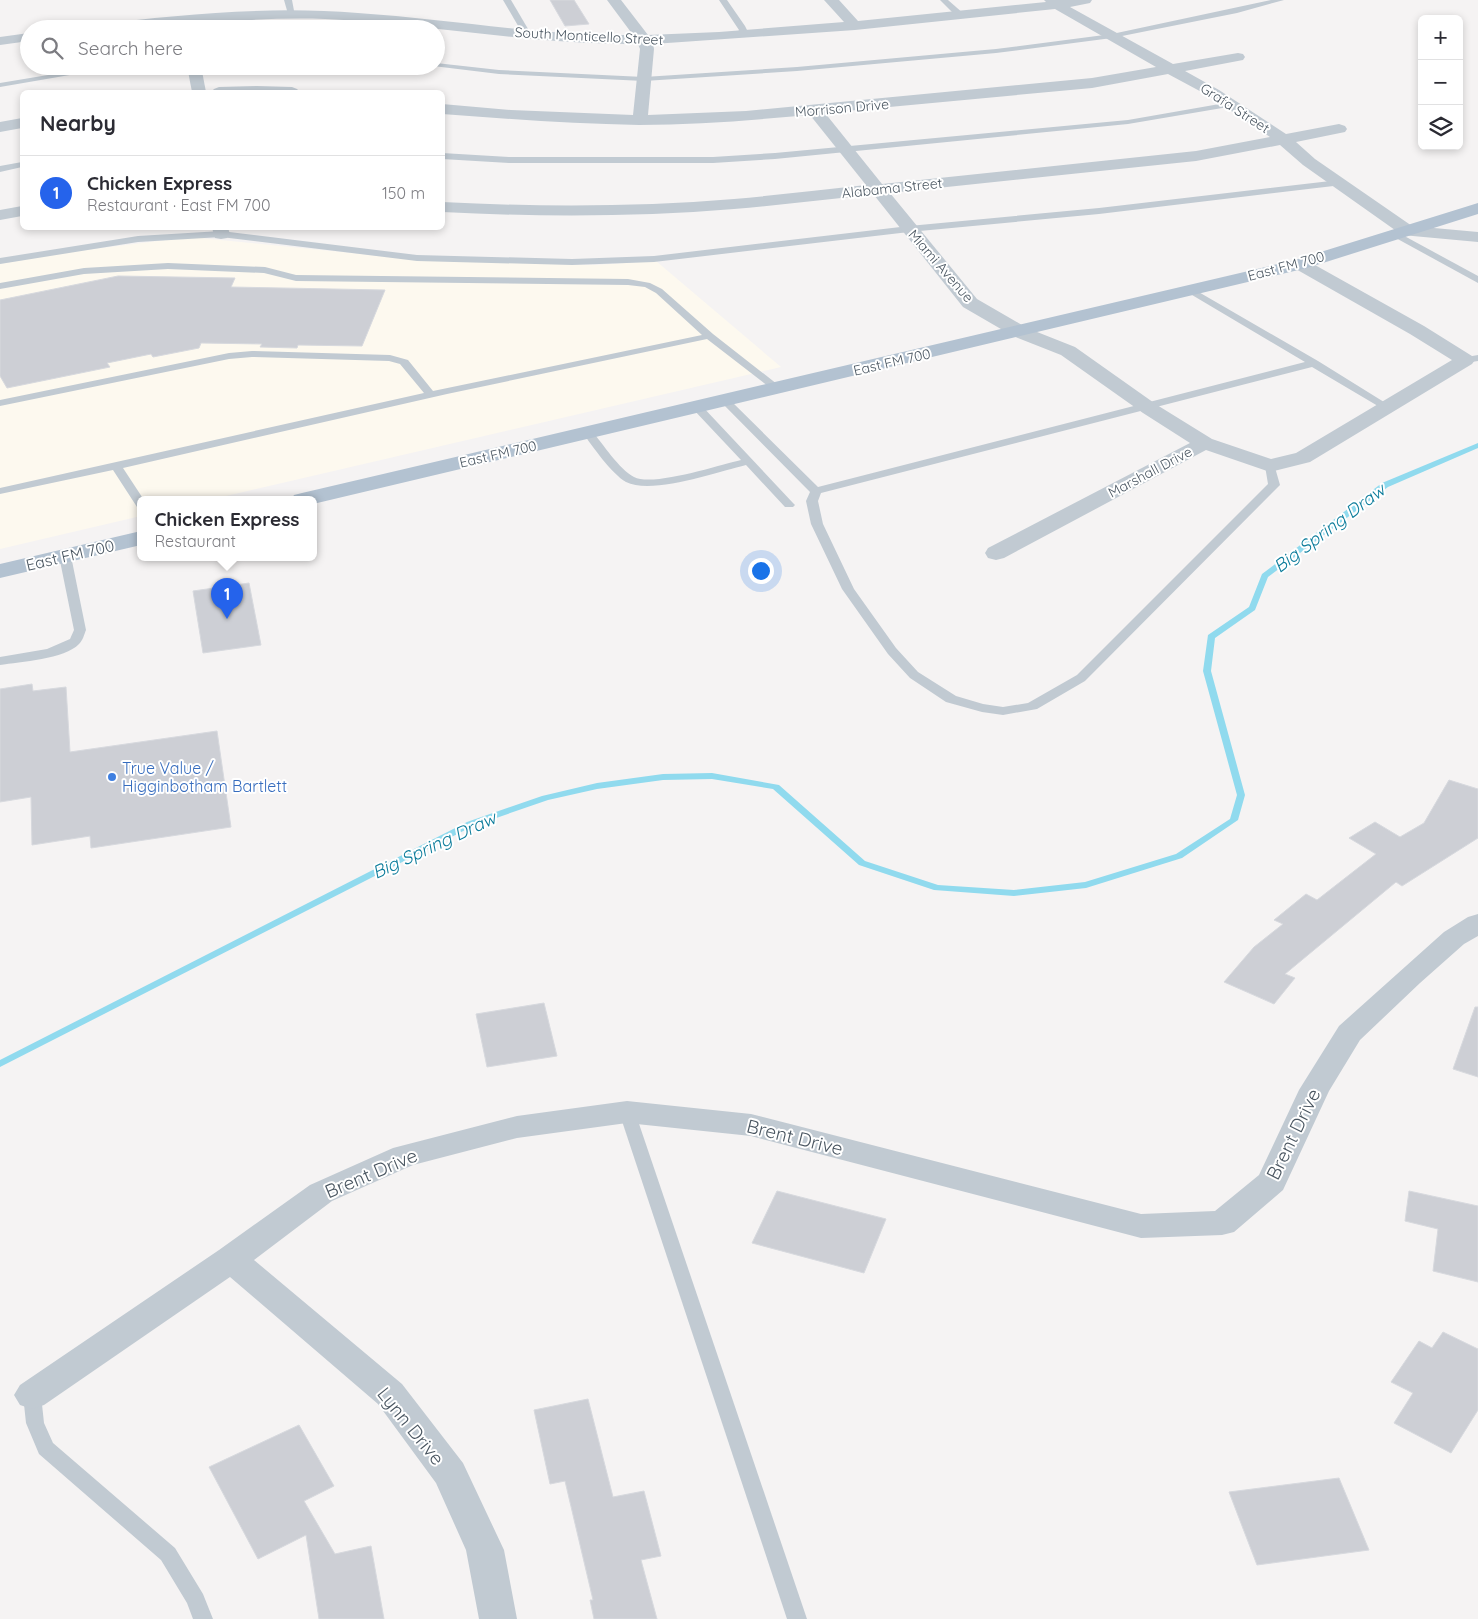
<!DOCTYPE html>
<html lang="en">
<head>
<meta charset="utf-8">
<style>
  :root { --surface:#fff; --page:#f7f7f7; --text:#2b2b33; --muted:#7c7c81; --line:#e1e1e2; --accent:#2563eb }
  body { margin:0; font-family:Quicksand,sans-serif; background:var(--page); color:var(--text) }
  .controls { position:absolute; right:15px; top:15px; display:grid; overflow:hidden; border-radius:8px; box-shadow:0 2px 8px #0003 }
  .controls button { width:45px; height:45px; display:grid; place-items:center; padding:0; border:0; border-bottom:1px solid var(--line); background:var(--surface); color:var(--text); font:25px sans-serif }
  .you { position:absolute; left:760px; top:570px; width:18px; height:18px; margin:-12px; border:4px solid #fff; border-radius:50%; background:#1a73e8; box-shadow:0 0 0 8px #1a73e833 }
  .badge { display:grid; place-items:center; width:32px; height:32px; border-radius:50%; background:var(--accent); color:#fff; font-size:16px; font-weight:700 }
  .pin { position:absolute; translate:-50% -41px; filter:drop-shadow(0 1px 2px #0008) }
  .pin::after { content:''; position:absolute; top:26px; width:18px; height:15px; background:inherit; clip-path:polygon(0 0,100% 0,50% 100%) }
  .popup { position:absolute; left:137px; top:496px; width:180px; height:65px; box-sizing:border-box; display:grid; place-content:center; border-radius:8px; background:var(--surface); filter:drop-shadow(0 1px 4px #0005); font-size:16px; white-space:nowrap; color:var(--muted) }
  .popup b { font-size:19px; color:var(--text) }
  .popup::after { content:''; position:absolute; left:50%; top:100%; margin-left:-10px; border:10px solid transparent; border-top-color:var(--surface) }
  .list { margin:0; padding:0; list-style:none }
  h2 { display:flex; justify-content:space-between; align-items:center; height:65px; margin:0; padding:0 20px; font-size:21px }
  h2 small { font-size:16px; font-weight:400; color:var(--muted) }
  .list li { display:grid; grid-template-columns:32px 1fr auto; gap:15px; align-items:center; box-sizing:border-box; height:75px; padding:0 20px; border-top:1px solid var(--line) }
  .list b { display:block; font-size:19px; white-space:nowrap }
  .list p { margin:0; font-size:16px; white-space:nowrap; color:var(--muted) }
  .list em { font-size:16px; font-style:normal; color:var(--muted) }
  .icon { flex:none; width:28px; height:28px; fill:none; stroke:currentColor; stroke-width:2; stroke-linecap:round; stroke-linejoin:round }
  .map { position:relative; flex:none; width:1478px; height:1619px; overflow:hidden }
  .search { position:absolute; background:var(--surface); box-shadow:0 2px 8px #0003; left:20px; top:20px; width:425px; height:55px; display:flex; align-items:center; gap:12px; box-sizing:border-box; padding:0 18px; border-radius:28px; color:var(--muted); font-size:19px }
  .panel { position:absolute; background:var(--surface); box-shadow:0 2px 8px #0003; left:20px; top:90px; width:425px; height:140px; border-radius:8px }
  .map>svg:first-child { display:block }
</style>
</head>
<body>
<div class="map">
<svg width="1478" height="1619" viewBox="0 0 1478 1619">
  <rect width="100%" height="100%" fill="#f5f3f3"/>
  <path fill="#fdf9ef" d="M190,237L411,259L596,265L656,261L781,367L209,500H141V516L0,549V264L62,253Z"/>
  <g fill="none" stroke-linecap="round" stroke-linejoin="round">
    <path fill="#90daee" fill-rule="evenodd" d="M1478,443V448L1388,487L1268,577L1255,610L1215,638L1211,671L1245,795L1238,820L1182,858L1086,888L1014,896L934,890L859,865L773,789L712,779L663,780L597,789L548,800L473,826L0,1067V1060L467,822L542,796L597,783L663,774L712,773L779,785L865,861L938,885L1014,890L1085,882L1176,854L1230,819L1237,795L1203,671L1208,635L1249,607L1262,574L1382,483Z"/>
  </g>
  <g fill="#cdcfd5" stroke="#d7d9de">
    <path d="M550,0H574L589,24L565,26Z"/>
    <path d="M118,276L235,278L231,287L385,290L362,346L298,345L297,348L260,347L262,344L201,343L199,348L153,357L151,354L107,363L110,367L7,388L0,376V300Z"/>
    <path d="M249,583L261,645L203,653L193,591Z"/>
    <path d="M32,684L33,691L66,687L70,752L217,731L231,827L91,848L90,836L32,845L31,797L0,802V689Z"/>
    <path d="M1449,780L1478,789V838L1402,886L1396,882L1285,974L1295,978L1274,1004L1224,982L1254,947L1283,924L1274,920L1306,894L1317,900L1376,854L1349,838L1375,822L1400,837L1424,823Z"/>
    <path d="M544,1003L557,1056L487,1067L476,1014Z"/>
    <path d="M1475,1007H1478V1077L1453,1069Z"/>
    <path d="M777,1191L886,1219L864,1273L752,1243Z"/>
    <path d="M1409,1191L1478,1206V1282L1433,1271L1438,1229L1405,1221Z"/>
    <path d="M1443,1332L1478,1349V1410L1451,1453L1394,1423L1413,1393L1391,1382L1419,1341L1432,1348Z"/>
    <path d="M588,1399L613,1497L644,1491L661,1556L641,1560L657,1619H594L590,1600H593L565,1481L550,1484L534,1410Z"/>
    <path d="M299,1425L334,1486L304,1501L335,1554L371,1546L384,1619H319L306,1535L258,1559L209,1467Z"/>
    <path d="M1339,1478L1369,1550L1257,1565L1229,1492Z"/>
  </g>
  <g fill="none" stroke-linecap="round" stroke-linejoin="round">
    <g fill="#c1cad2" fill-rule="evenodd">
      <path d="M284,0H292L295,16L288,14Z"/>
      <path d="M503,0H511L531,34L530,36H524Z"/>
      <path d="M719,0H727L745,26L747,30L743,37L736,35L739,30Z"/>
      <path d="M940,0H948L964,14V18H958Z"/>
      <path d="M1271,0H1284L1237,13L1112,38L996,53L797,71L644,81L499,74L433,66H436V63L499,70L644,77L797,67L996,49L1112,34Z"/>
      <path d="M102,66H122L0,87V83Z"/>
      <path d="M1231,102L1235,104L1234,106L1128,124L775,159L713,163H509L442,159V153L509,157H713L775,153L1128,120Z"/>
      <path d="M22,162V167L0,172V166Z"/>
      <path d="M1339,180L1342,181V185L1099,214L909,232L654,262L572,265L417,261L221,237L138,242L0,264V258L138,236L221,231L417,255L572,259L654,256L909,226L1099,208Z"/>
      <path d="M1397,232L1478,276V283L1394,237L1392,235Z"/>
      <path d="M168,263L265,267L296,275L628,279L650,283L662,289L713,334L782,388L781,390H773L707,339L447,394L123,468L144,500H141V508L137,507L113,470L0,494V488L424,393L400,364L389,361L252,357L229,359L0,406V400L229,353L252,351L390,355L408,360L433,391L702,335L656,293L645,287L628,285L296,281L264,273L168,269L84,274L0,289V283L84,268Z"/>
      <path d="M1190,287L1318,361L1392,407L1387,410L1383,409L1312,367L821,493L818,501L823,524L854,589L896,648L918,672L956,696L983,704L1003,707L1028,703L1077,675L1268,484L1265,466L1270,463L1274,464L1280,485L1278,487L1085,681L1037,709L1003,715L982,712L946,702L910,678L888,654L842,589L811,524L806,501L810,492L720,401L721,399H729L818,487L1305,362L1187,292V288Z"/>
      <path d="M1478,355V361L1465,363L1460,360L1461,358Z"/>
      <path d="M697,404L701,405L793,503L795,505L793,507H785L746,465C717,472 652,495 626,482C612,474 592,446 583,433L584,431H592C603,444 619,469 634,477C653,487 719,465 741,460L693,409L692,407Z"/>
      <path d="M65,552L71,556L86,630C84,635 83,640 79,644C65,659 20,662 0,665V657L47,649L70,639L74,630L59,556Z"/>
      <path d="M627,1106L633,1108L635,1112L807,1619H787L619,1112L621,1108Z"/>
      <path d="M32,1388L39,1390L41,1395L44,1423L53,1443L175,1548L203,1594L213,1619H193L187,1603L161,1560L39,1454L26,1423L23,1395L25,1390Z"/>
    </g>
    <g fill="#c1cad2" fill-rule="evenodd">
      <path d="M607,0H621L648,35L719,32L844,22L824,0H839L858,21L1046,2L1044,0H1092L1090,3L1070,7L1173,64L1238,53L1243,54L1245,57L1243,60L1185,71L1219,90L1286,134L1339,124L1345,126L1347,129L1345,132L1296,142L1315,159L1412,226L1478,232V242L1402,235L1303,165L1280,145L1196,161L890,193L977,299L1027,328L1075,347L1157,405L1212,439L1271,459L1296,453L1452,360L1410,334L1294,268L1291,264L1294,260L1300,259L1306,260L1424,326L1472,356L1475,360L1472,364L1310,462L1270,472L1206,450L1004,558L996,560L988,558L985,553L988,548L1190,443L1143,413L1061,355L1013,336L963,307L874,195C827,199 781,205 734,209C637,217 540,217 442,212V202C540,207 637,207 734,199C778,195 822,190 866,185L810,115C753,120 696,125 639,125C574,124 508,119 442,114V104L511,110L633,115L640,49L638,44C533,45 430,24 325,19C245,16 167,29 87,29L94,25C182,14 270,6 358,13C450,19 541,36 633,35ZM1055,9L1156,67L1092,78L746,111L648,115L654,49L653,44L855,30ZM1168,74L1209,96L1270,137L1196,151L882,184L825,113L1092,88Z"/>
      <path d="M29,33V41L0,45V37Z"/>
      <path d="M187,66H201L206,92H192Z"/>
      <path d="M257,86L292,87L297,89L300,92H211L214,89L219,87Z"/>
      <path d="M22,118V128L0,132V122Z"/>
      <path d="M22,206V216L0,220V210Z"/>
      <path d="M212,228H228L230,234L227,238L221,239L215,238Z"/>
      <path d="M1478,914V936L1464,944L1420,983L1360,1040L1329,1091L1283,1190L1234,1232L1222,1235L1141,1238L751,1136L627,1123L517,1138L413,1165L332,1201L254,1260L402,1384L463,1463L504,1550L517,1619H479L466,1550L436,1483L378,1404L230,1277L44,1405L32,1409L20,1405L14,1395L20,1385L219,1250L310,1185L393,1148L517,1116L627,1101L751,1114L1141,1214L1215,1211L1259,1175L1299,1090L1339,1026L1444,932L1468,917Z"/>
    </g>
    <g fill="#b3c2d1" fill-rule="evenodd">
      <path d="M1478,203V214L1307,268L313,504V500H291L294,495L302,493L1295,260Z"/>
      <path d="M141,531V545L0,578V564Z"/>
    </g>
  </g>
  <circle fill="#3f7fe0" stroke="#fff" stroke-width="2" cx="112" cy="777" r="5"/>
  <g text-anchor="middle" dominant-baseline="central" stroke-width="4" stroke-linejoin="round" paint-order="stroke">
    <g font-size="14" fill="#4a5661" stroke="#fff">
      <text transform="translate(589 36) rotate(3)">South Monticello Street</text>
      <text transform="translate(842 108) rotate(-5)">Morrison Drive</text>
      <text transform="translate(1235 108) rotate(33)">Grafa Street</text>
      <text transform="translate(892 188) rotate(-6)">Alabama Street</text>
      <text transform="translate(941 266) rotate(49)">Miami Avenue</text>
      <text transform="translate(1286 266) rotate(-15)">East FM 700</text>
      <text transform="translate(892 362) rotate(-13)">East FM 700</text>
      <text transform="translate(498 454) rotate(-13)">East FM 700</text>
      <text transform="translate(1150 472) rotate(-28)">Marshall Drive</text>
    </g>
    <g font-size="16" fill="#4a5661" stroke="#fff">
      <text transform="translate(70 555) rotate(-13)">East FM 700</text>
    </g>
    <g font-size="16" fill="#366cbe" stroke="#fff" text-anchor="start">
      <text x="122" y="768">True Value /<tspan x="122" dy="18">Higginbotham Bartlett</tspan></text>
    </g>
    <g font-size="18" font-style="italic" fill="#0c7c9b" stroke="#fff">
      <text transform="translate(1329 528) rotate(-37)">Big Spring Draw</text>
      <text transform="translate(434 845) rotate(-25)">Big Spring Draw</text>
    </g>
    <g font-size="19" fill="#4a5661" stroke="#fff">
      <text transform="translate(1293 1134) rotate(-64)">Brent Drive</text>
      <text transform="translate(795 1137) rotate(14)">Brent Drive</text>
      <text transform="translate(371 1173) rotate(-23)">Brent Drive</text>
      <text transform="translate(411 1426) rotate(51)">Lynn Drive</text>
    </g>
  </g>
</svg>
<div class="controls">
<button>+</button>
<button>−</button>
<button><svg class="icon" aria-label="layers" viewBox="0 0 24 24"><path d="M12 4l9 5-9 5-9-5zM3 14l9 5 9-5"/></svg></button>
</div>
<div class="you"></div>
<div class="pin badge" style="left:227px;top:619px">1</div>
<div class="popup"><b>Chicken Express</b>Restaurant</div>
<div class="search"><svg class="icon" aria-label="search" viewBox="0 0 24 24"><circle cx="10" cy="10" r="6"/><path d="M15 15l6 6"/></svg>Search here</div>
<section class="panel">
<h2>Nearby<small></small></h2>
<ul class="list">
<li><span class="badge">1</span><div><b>Chicken Express</b><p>Restaurant · East FM 700</p></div><em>150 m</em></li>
</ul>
</section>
</div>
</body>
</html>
